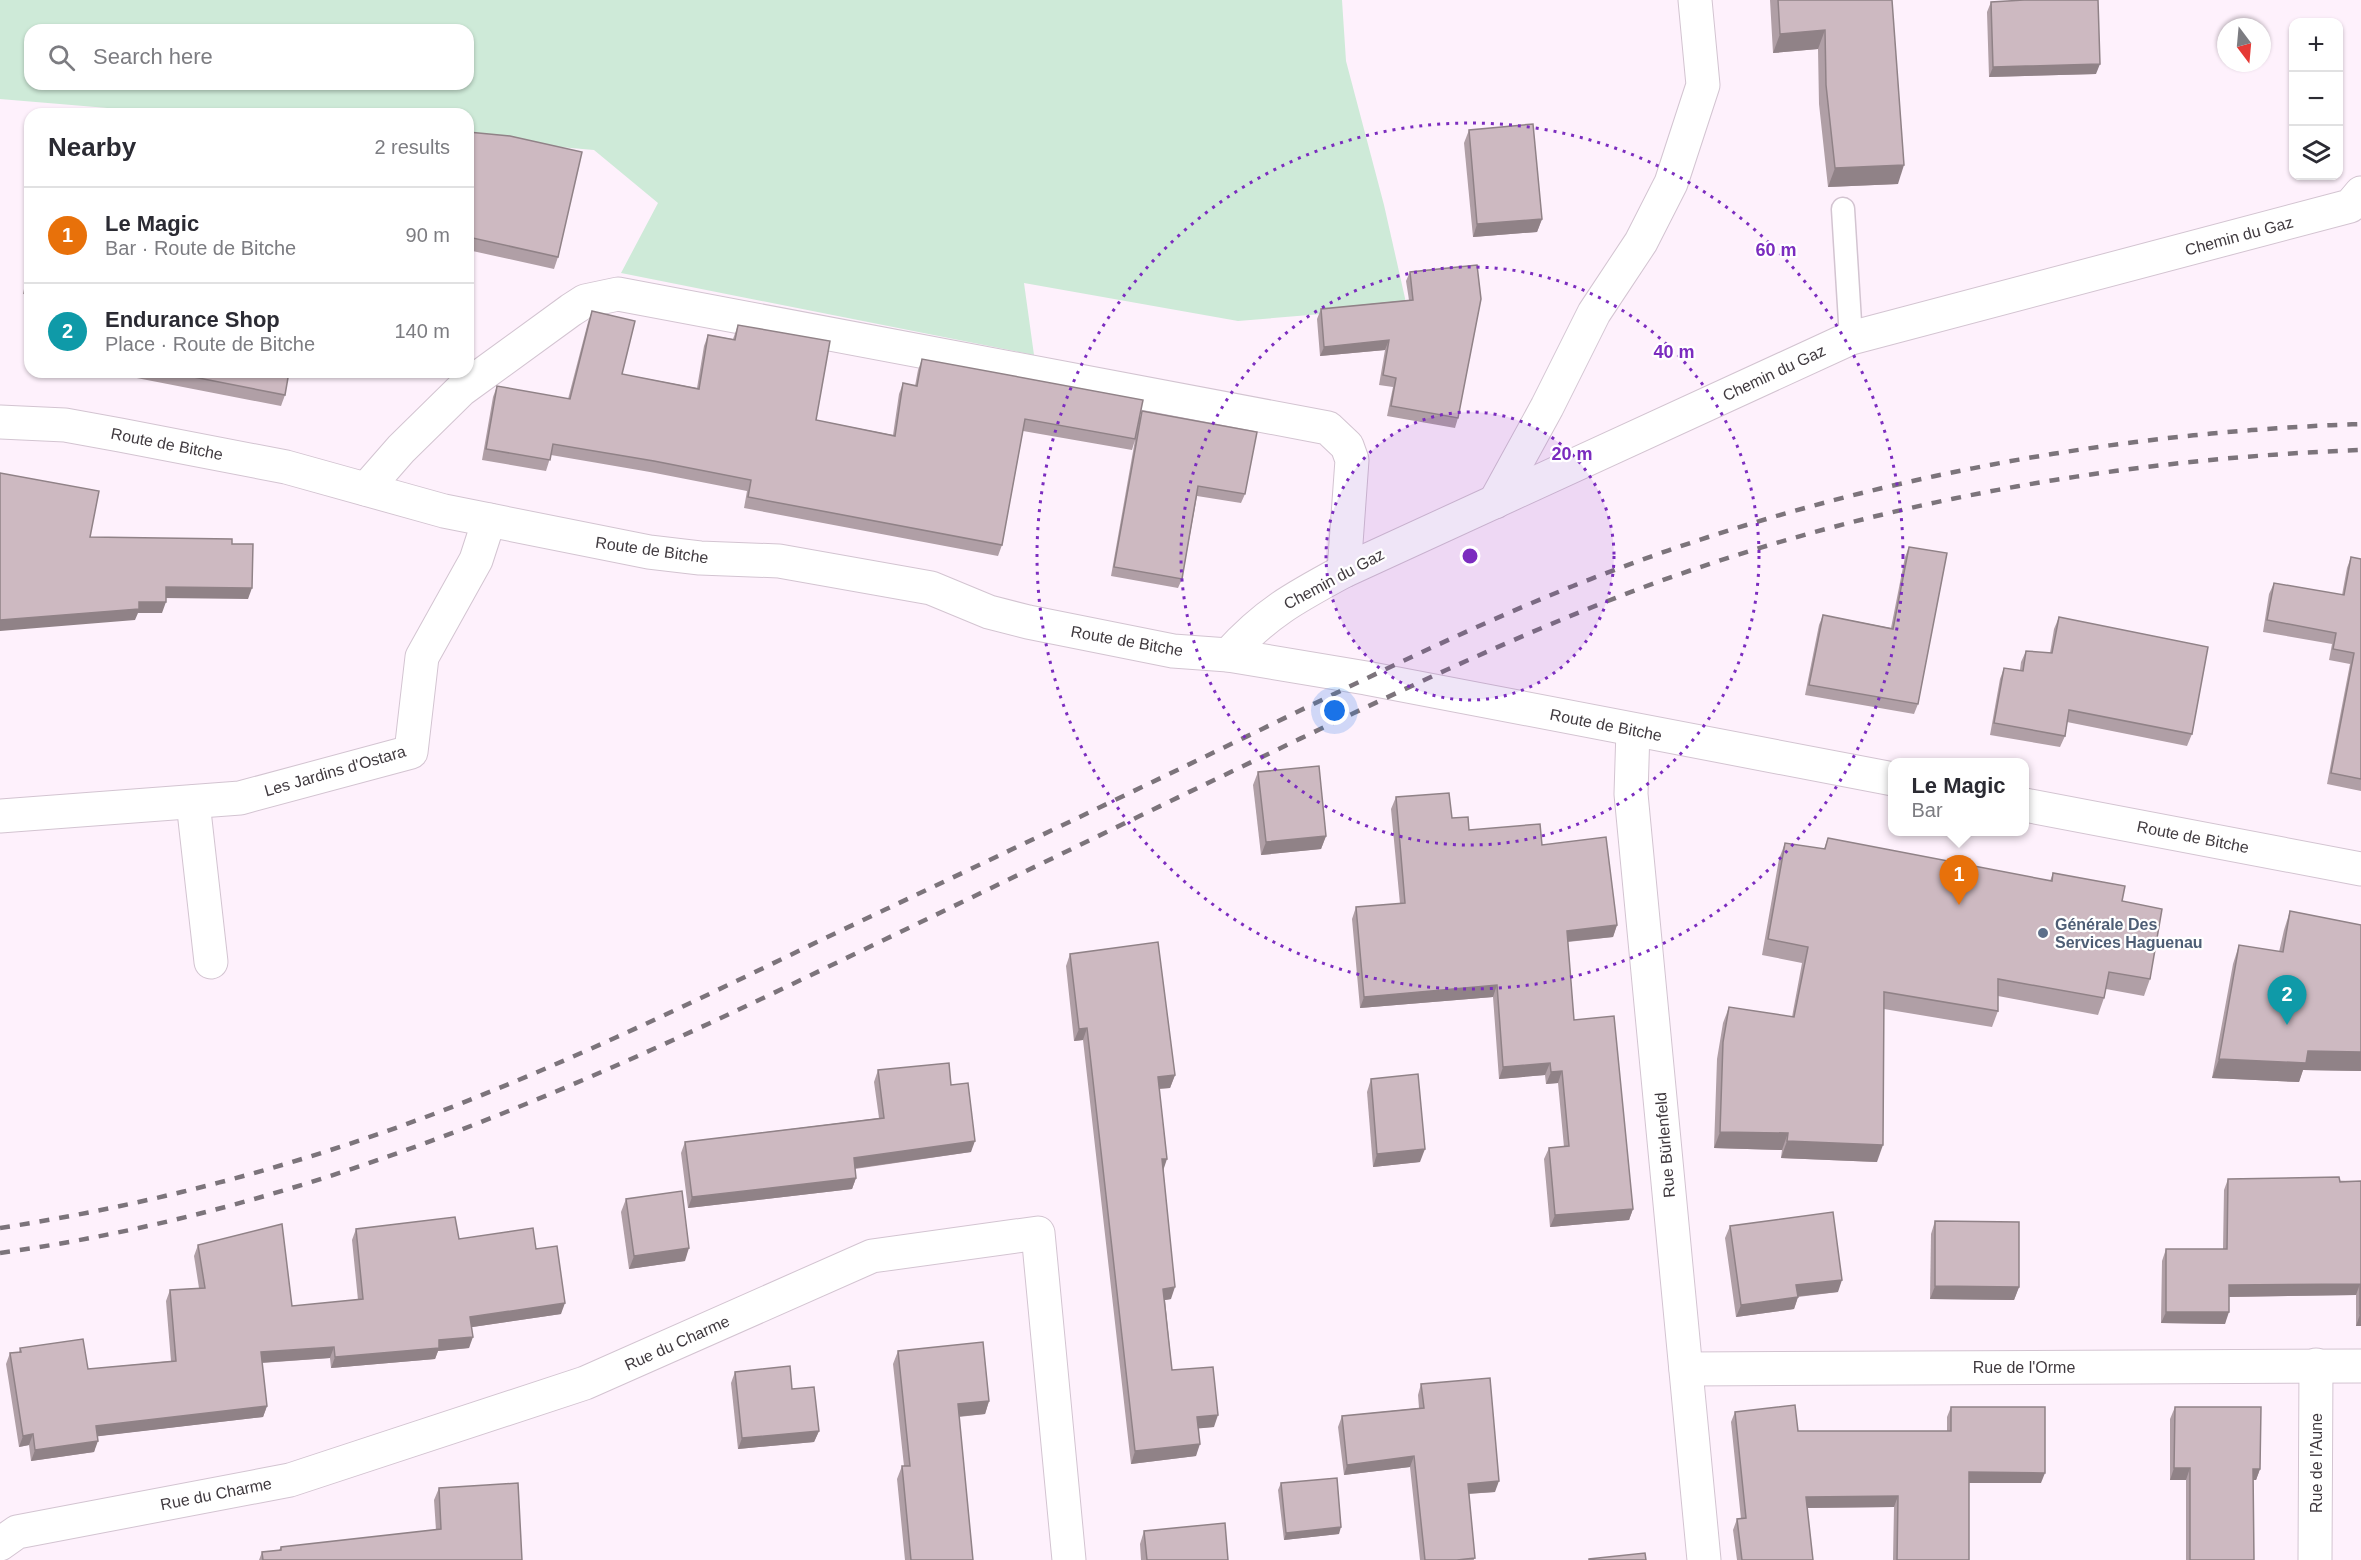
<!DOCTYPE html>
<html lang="en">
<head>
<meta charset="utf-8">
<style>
  :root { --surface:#fff; --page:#f2f2f3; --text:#2b2b33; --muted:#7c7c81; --line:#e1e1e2; --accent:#a53999 }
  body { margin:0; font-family:Arial,sans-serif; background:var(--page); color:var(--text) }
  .controls { position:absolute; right:18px; top:18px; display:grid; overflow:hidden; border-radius:12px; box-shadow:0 2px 4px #0004 }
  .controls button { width:54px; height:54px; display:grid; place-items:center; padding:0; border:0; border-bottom:2px solid var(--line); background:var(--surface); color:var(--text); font:30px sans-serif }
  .compass { position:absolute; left:2217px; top:18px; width:54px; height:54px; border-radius:50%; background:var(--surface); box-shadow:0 2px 4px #0004; rotate:164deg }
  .you { position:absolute; left:1335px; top:711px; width:21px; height:21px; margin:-15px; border:4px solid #fff; border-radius:50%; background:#1a73e8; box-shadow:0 0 0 9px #1a73e833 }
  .badge { display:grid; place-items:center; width:39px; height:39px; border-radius:50%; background:var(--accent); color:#fff; font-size:20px; font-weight:700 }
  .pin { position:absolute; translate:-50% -50px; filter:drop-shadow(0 2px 3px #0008) }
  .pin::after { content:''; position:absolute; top:32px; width:21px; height:18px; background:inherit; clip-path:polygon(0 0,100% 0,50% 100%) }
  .popup { position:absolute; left:1888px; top:758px; width:141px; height:78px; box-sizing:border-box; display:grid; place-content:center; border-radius:12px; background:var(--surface); filter:drop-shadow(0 2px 4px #0005); font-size:20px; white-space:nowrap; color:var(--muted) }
  .popup b { font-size:22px; color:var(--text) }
  .popup::after { content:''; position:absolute; left:50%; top:100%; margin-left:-12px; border:12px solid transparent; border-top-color:var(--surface) }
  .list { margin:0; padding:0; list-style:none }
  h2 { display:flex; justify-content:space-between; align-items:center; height:78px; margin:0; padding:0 24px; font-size:26px }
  h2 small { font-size:20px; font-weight:400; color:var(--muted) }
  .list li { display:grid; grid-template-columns:39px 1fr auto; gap:18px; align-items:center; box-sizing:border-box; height:96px; padding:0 24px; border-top:2px solid var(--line) }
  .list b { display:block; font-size:22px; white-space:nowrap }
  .list p { margin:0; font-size:20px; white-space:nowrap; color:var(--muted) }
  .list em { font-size:20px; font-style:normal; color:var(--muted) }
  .icon { flex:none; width:33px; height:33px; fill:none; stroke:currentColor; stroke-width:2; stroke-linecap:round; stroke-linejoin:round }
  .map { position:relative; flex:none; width:2361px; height:1560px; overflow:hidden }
  .search { position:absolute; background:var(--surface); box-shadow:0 2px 4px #0004; left:24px; top:24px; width:450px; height:66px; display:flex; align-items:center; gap:15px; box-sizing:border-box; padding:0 21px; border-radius:18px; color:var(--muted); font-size:22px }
  .panel { position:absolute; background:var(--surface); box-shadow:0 2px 4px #0004; left:24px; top:108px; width:450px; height:270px; border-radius:18px }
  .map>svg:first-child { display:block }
</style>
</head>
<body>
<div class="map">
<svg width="2361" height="1560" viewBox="0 0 2361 1560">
  <rect width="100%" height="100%" fill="#fef1fc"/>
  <path fill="#ceead8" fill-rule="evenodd" d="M0,0H1342L1346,61L1384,205L1407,307L1238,321L1024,283L1034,355L621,273L658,203L594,150L468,139V114H179L0,99ZM30,30H468V84H30Z"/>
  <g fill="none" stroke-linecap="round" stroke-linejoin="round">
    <defs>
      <path id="lane" d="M1843,209L1851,338"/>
      <g id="street">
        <path d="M366,489L401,449L461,390L571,310L585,301L618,294L1328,428L1347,446L1352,460L1344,571"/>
        <path d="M1495,502L1547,407L1594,313L1641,242L1671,183L1703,85L1695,0"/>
        <path d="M1228,655C1266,613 1294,598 1344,571L1851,338L2350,206L2361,193"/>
        <path d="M1633,730L1631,794L1704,1560"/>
        <path d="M193,802L211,962"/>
        <path d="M0,816L240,798L411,752L422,657L476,560L489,520"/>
        <path d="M1686,1369L2361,1366"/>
        <path d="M0,1544L17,1532L290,1480L585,1383L872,1256L1038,1233L1069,1560"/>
        <path d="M2315,1560L2316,1365"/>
      </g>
      <g id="primary">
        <path d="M0,422L65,425L120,435L286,467L444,511L649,552L700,558L779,561L931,588L989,612L1028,622L1173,651L1228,655L1366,678L1893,779"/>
        <path d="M2025,805L2361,869"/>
      </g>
    </defs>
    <use href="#lane" stroke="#d3c4d1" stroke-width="25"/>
    <use href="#street" stroke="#d3c4d1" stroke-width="35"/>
    <use href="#primary" stroke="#d3c4d1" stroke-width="35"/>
    <use href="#lane" stroke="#fff" stroke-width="22"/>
    <use href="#street" stroke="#fff" stroke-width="33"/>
    <use href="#primary" stroke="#fff" stroke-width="33"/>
    <g stroke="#7c747b" stroke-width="4.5" stroke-dasharray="10 10" stroke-linecap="butt">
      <path d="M0,1228C150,1205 297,1166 439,1112C569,1062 694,1002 819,941C956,876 1093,811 1229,745C1343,690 1456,633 1573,586C1823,486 2092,433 2361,424"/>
      <path d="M0,1253C292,1212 546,1103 809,976C961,903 1112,829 1264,756C1389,696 1514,636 1644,587C1873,502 2118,459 2361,450"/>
    </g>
  </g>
  <g fill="#b09fa6">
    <path d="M1770,0H1892L1898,184L1828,187L1819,104L1818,49L1773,53Z"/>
    <path d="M1991,2L2096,74L1989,77L1987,12Z"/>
    <path d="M1469,130L1542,219L1537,232L1473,237L1464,143Z"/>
    <path d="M468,132L558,257L554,269L468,250Z"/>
    <path d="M30,259V295L23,294Z"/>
    <path d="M1410,272L1458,418L1455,428L1387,416L1393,387L1379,385L1385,350L1320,356L1317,319L1321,309L1409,300L1406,281Z"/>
    <path d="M592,311L622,374L697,388L704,346L708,335L733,339L738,325L816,420L893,435L899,394L903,383L915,386L918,370L922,359L1140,418L1142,411L1245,494L1241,503L1197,496L1182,579L1178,588L1111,576L1135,440L1132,450L1023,431L1002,545L998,556L744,508L747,491L650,472L551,455L546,471L482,460L493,397L497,386L568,399L588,322Z"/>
    <path d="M106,372H289L285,395L281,406Z"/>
    <path d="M1909,547L1918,704L1914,714L1805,695L1819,625L1823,615L1891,628L1905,557Z"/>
    <path d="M2351,557L2361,559V791L2327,784L2350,664L2329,660L2332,644L2263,632L2269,594L2274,583L2342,595L2347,568Z"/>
    <path d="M2059,617L2192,734L2187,746L2067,722L2065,736L2060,747L1990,735L2000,679L2004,668L2020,670L2021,662L2026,651L2050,653L2054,629Z"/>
    <path d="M1258,772L1326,836L1321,849L1261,855L1253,785Z"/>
    <path d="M1396,797L1452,818L1469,830L1542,845L1617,925L1613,937L1568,942L1574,1020L1633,1209L1629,1220L1550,1227L1544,1159L1549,1148L1564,1147L1558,1083L1546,1084L1545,1075L1499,1079L1493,997L1360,1008L1352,919L1356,907L1400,904L1391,809Z"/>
    <path d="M1828,838L2050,881L2053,873L2122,901L2150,979L2144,996L2106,989L2104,998L2098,1015L1998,996V1011L1992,1027L1884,1009L1877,1162L1781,1158L1782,1150L1714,1148L1717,1059L1723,1023L1729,1007L1792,1017L1802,963L1762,955L1779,859L1785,843L1824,849Z"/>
    <path d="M2290,911L2361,925V1071L2303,1070L2299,1082L2212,1078L2233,964L2239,945L2279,952L2284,930Z"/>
    <path d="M1070,954L1175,1075L1170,1088L1159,1089L1171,1299L1165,1300L1172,1370L1214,1427L1199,1428L1196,1456L1131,1464L1083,1040L1074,1041L1066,966Z"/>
    <path d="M878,1070L951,1085L971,1152L855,1169L856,1178L852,1189L688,1208L681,1153L685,1142L879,1118L874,1082Z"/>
    <path d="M1371,1079L1420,1162L1373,1167L1367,1092Z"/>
    <path d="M2228,1179L2361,1181V1326H2356V1295L2229,1297L2225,1324L2161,1323L2162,1261L2166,1249H2223L2224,1190Z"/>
    <path d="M626,1199L685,1261L629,1269L621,1212Z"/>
    <path d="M1935,1221L2019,1287L2014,1300L1930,1299L1931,1234Z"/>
    <path d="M1730,1226L1838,1292L1798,1297L1794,1309L1736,1317L1725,1238Z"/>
    <path d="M356,1229L459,1239L536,1249L561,1314L472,1327L469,1348L438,1351L435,1359L331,1368L330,1358L262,1363L267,1406L263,1417L98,1436L94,1452L31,1461L29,1445L19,1447L6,1364L10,1353L19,1352L20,1348L88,1369L171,1361L166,1301L170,1290L199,1288L194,1256L198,1245L292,1306L358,1300L352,1240Z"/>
    <path d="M898,1351L989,1401L985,1414L959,1417L973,1560H905L897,1479L902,1466H904L893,1364Z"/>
    <path d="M735,1372L792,1389L819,1431L814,1442L738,1449L731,1383Z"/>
    <path d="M1421,1384L1495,1492L1468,1494L1474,1560H1420L1410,1467L1344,1475L1338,1427L1342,1416L1419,1408L1418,1395Z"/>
    <path d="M1951,1407L2041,1483H1969V1560H1893L1894,1507L1807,1508L1813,1560H1737L1733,1530L1737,1519H1741L1731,1422L1735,1412L1798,1431H1947V1417Z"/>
    <path d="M2175,1407L2260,1469L2256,1480H2253L2254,1560H2186V1480H2170V1419Z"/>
    <path d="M1281,1483L1339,1534L1284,1540L1278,1490Z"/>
    <path d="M439,1488L522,1560H259L262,1552L279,1550L281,1547L436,1530L434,1500Z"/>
    <path d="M1144,1531L1228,1560H1141L1140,1544Z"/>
  </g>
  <g fill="#908287">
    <path d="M1825,30L1818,49L1773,53L1780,34Z"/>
    <path d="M2100,64L2096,74L1989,77L1993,67Z"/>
    <path d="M1904,165L1898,184L1828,187L1835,168Z"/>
    <path d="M1542,219L1537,232L1473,237L1477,224Z"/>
    <path d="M1389,340L1385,350L1320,356L1324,347Z"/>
    <path d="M166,587L252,588L248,599L162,598Z"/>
    <path d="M139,602H166L162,613H138L135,620L0,631V620Z"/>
    <path d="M1326,836L1321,849L1261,855L1266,842Z"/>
    <path d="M1617,925L1613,937L1563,942L1567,931Z"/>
    <path d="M1497,985L1493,997L1360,1008L1364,997Z"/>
    <path d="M1087,1028L1083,1040L1074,1041L1079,1029Z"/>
    <path d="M2308,1051L2361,1052V1071L2303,1070L2299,1082L2212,1078L2219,1059Z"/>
    <path d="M1550,1063L1545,1075L1499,1079L1503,1067Z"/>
    <path d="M1562,1071L1558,1083L1546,1084L1551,1072Z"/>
    <path d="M1175,1075L1170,1088L1153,1089L1158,1077Z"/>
    <path d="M1720,1132L1788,1133L1782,1150L1714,1148Z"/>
    <path d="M975,1141L971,1152L850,1169L854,1158Z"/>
    <path d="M1787,1141L1883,1145L1877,1162L1781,1158Z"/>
    <path d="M1425,1149L1420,1162L1373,1167L1377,1154Z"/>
    <path d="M1162,1159H1167L1163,1171Z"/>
    <path d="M856,1178L852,1189L688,1208L692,1197Z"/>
    <path d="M1633,1209L1629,1220L1550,1227L1555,1215Z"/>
    <path d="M689,1248L685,1261L629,1269L634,1256Z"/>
    <path d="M1842,1280L1838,1292L1792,1297L1796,1285Z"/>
    <path d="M2360,1284L2356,1295L2225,1297L2229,1285Z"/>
    <path d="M1935,1286L2019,1287L2014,1300L1930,1299Z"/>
    <path d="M1175,1287L1171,1299L1159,1301L1163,1289Z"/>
    <path d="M1798,1297L1794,1309L1736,1317L1741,1305Z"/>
    <path d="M565,1303L561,1314L466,1328L470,1317Z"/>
    <path d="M2166,1312H2229L2225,1324L2161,1323Z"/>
    <path d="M2360,1314H2361V1326H2356Z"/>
    <path d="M473,1337L469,1348L438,1351L435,1359L331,1368L335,1357L439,1340Z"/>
    <path d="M334,1347L330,1358L257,1363L261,1352Z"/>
    <path d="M989,1401L985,1414L953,1417L958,1404Z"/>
    <path d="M267,1406L263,1417L92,1437L96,1426Z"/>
    <path d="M1218,1415L1214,1427L1193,1429L1197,1417Z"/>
    <path d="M819,1431L814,1442L738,1449L742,1438Z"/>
    <path d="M33,1434L29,1445L19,1447L23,1436Z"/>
    <path d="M98,1441L94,1452L31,1461L35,1450Z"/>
    <path d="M1200,1444L1196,1456L1131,1464L1135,1451Z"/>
    <path d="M1414,1456L1410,1467L1344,1475L1347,1465Z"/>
    <path d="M2174,1468H2190L2186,1480H2170Z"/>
    <path d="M2253,1469H2260L2256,1480H2249Z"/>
    <path d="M1969,1472L2045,1473L2041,1483H1966Z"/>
    <path d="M1499,1481L1495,1492L1464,1494L1468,1484Z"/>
    <path d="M1898,1496L1894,1507L1802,1508L1806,1497Z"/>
    <path d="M1341,1527L1339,1534L1284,1540L1286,1533Z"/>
  </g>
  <g fill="#cdb9c1" stroke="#908287" stroke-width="1.5">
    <path d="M1778,0H1892L1904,165L1835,168L1826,85L1825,30L1780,34Z"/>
    <path d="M2024,0H2098L2100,64L1993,67L1991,2Z"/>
    <path d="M1533,124L1542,219L1477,224L1469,130Z"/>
    <path d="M468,132L510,136L582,152L558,257L468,237Z"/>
    <path d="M30,265V288L26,287Z"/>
    <path d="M1477,265L1481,299L1458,418L1391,406L1396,378L1383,375L1389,340L1324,347L1321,309L1413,300L1410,272Z"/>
    <path d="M592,311L635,321L622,374L699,389L708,335L735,340L738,325L830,341L816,420L895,436L903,383L917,386L922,359L1143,400L1135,439L1025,419L1002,545L748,497L751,480L654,461L553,444L550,460L486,449L497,386L570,399Z"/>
    <path d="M168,372H289L285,395Z"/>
    <path d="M1142,411L1257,432L1245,494L1198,486L1182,579L1114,567Z"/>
    <path d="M0,473L99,491L90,537L232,539V544H253L252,588L166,587V602H139V609L0,620Z"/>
    <path d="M1909,547L1947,553L1918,704L1809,685L1823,615L1893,629Z"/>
    <path d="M2351,557L2361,559V779L2331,773L2354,653L2333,649L2336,633L2267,620L2274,583L2344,595Z"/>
    <path d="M2059,617L2208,647L2192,734L2069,710L2065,736L1994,723L2004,668L2023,671L2026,651L2052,653Z"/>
    <path d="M1319,766L1326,836L1266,842L1258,772Z"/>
    <path d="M1449,793L1452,818L1468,817L1469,830L1540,824L1542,845L1606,837L1617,925L1567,931L1574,1020L1614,1016L1633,1209L1555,1215L1549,1148L1569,1146L1562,1071L1551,1072L1550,1063L1503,1067L1497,985L1364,997L1356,907L1405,903L1396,797Z"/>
    <path d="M1828,838L2052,881L2053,873L2125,886L2122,901L2162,909L2150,979L2109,972L2104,998L1998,979V1011L1884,992L1883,1145L1787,1141L1788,1133L1720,1132L1723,1042L1729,1007L1794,1017L1808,947L1768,939L1785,843L1825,849Z"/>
    <path d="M2290,911L2361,925V1052L2308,1051L2306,1063L2219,1059L2239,945L2283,952Z"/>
    <path d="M1158,942L1175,1075L1158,1077L1167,1159H1162L1175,1287L1163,1289L1172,1370L1213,1367L1218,1415L1197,1417L1200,1444L1135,1451L1087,1028L1079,1029L1070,954Z"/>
    <path d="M949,1063L951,1085L968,1083L975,1141L854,1158L856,1178L692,1197L685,1142L884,1118L878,1070Z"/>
    <path d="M1418,1074L1425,1149L1377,1154L1371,1079Z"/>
    <path d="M2339,1177L2340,1182L2361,1181V1314H2360V1284L2229,1285V1312H2166V1249H2227L2228,1179Z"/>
    <path d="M682,1191L689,1248L634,1256L626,1199Z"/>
    <path d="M1833,1212L1842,1280L1796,1285L1798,1297L1741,1305L1730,1226Z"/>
    <path d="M455,1217L459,1239L533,1228L536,1249L557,1246L565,1303L470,1317L473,1337L439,1340V1348L335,1357L334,1347L261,1352L267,1406L96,1426L98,1441L35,1450L33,1434L23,1436L10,1353L21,1352L20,1348L83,1339L88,1369L176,1361L170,1290L205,1288L198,1245L282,1224L292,1306L363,1299L356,1229Z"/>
    <path d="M1935,1221L2019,1222V1287L1935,1286Z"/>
    <path d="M983,1342L989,1401L958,1404L973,1560H911L902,1466H910L898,1351Z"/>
    <path d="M790,1366L792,1389L814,1387L819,1431L742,1438L735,1372Z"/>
    <path d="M1490,1378L1499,1481L1468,1484L1475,1558L1457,1560H1425L1414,1456L1347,1465L1342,1416L1424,1408L1421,1384Z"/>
    <path d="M1795,1405L1798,1431H1951V1407H2045V1473L1969,1472V1560H1897L1898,1496L1806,1497L1813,1560H1742L1737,1519L1746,1518L1735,1412Z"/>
    <path d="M2175,1407H2261L2260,1469H2253L2254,1560H2190V1468H2174Z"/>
    <path d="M1337,1478L1341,1527L1286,1533L1281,1483Z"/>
    <path d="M518,1483L522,1560H263L262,1552L281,1550V1547L441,1529L439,1488Z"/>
    <path d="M1225,1523L1228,1560H1147L1144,1531Z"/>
    <path d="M1645,1553L1646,1560H1589V1559Z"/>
  </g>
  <circle cx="1470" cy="556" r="144" fill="#7b2cbf" fill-opacity=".12"/>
  <g fill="none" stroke="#7b2cbf" stroke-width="3" stroke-dasharray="3 6">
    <circle cx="1470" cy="556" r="144"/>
    <circle cx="1470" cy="556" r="289"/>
    <circle cx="1470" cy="556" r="433"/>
  </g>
  <circle fill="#5c6f8a" stroke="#fff" stroke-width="2" cx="2043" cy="933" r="6"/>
  <g text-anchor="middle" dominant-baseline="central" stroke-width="4.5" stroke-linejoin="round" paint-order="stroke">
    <g font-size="16" fill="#403a3f" stroke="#fff">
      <text transform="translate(2239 236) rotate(-15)">Chemin du Gaz</text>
      <text transform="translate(1774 373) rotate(-25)">Chemin du Gaz</text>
      <text transform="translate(167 444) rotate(11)">Route de Bitche</text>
      <text transform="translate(652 550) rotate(8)">Route de Bitche</text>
      <text transform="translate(1334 579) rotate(-28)">Chemin du Gaz</text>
      <text transform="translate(1127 641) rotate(10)">Route de Bitche</text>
      <text transform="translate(1606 725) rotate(11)">Route de Bitche</text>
      <text transform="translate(335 771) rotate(-16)">Les Jardins d'Ostara</text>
      <text transform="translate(2193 837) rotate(11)">Route de Bitche</text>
      <text transform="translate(1665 1145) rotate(-95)">Rue Bürlenfeld</text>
      <text transform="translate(677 1343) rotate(-24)">Rue du Charme</text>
      <text x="2024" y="1367">Rue de l'Orme</text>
      <text transform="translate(2316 1463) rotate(-90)">Rue de l'Aune</text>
      <text transform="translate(216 1494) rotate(-11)">Rue du Charme</text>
    </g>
    <g font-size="16" font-weight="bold" fill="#4e5e75" stroke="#fff" text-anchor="start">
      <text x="2055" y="924">Générale Des<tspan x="2055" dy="18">Services Haguenau</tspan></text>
    </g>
  </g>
  <circle cx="1470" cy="556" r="9" fill="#7b2cbf" stroke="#fff" stroke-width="3"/>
  <g font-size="18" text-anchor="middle" font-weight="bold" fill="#7b2cbf" stroke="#fff" stroke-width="4.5" stroke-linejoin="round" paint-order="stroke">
    <text x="1776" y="256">60 m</text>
    <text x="1674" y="358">40 m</text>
    <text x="1572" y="460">20 m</text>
  </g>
</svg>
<div class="controls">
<button>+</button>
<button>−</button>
<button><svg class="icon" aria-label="layers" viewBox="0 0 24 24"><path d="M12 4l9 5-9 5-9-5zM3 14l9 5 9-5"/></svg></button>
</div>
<svg class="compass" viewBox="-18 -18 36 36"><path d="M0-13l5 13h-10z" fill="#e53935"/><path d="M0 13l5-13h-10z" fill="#7c7c81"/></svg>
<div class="you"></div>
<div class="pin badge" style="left:1959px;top:905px;background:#e8710a">1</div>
<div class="popup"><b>Le Magic</b>Bar</div>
<div class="pin badge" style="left:2287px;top:1025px;background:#0f9aa8">2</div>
<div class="search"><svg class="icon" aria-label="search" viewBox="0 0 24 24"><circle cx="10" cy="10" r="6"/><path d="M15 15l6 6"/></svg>Search here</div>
<section class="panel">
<h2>Nearby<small>2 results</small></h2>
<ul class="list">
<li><span class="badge" style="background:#e8710a">1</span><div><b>Le Magic</b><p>Bar · Route de Bitche</p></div><em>90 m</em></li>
<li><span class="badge" style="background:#0f9aa8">2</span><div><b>Endurance Shop</b><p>Place · Route de Bitche</p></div><em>140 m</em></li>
</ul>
</section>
</div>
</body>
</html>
